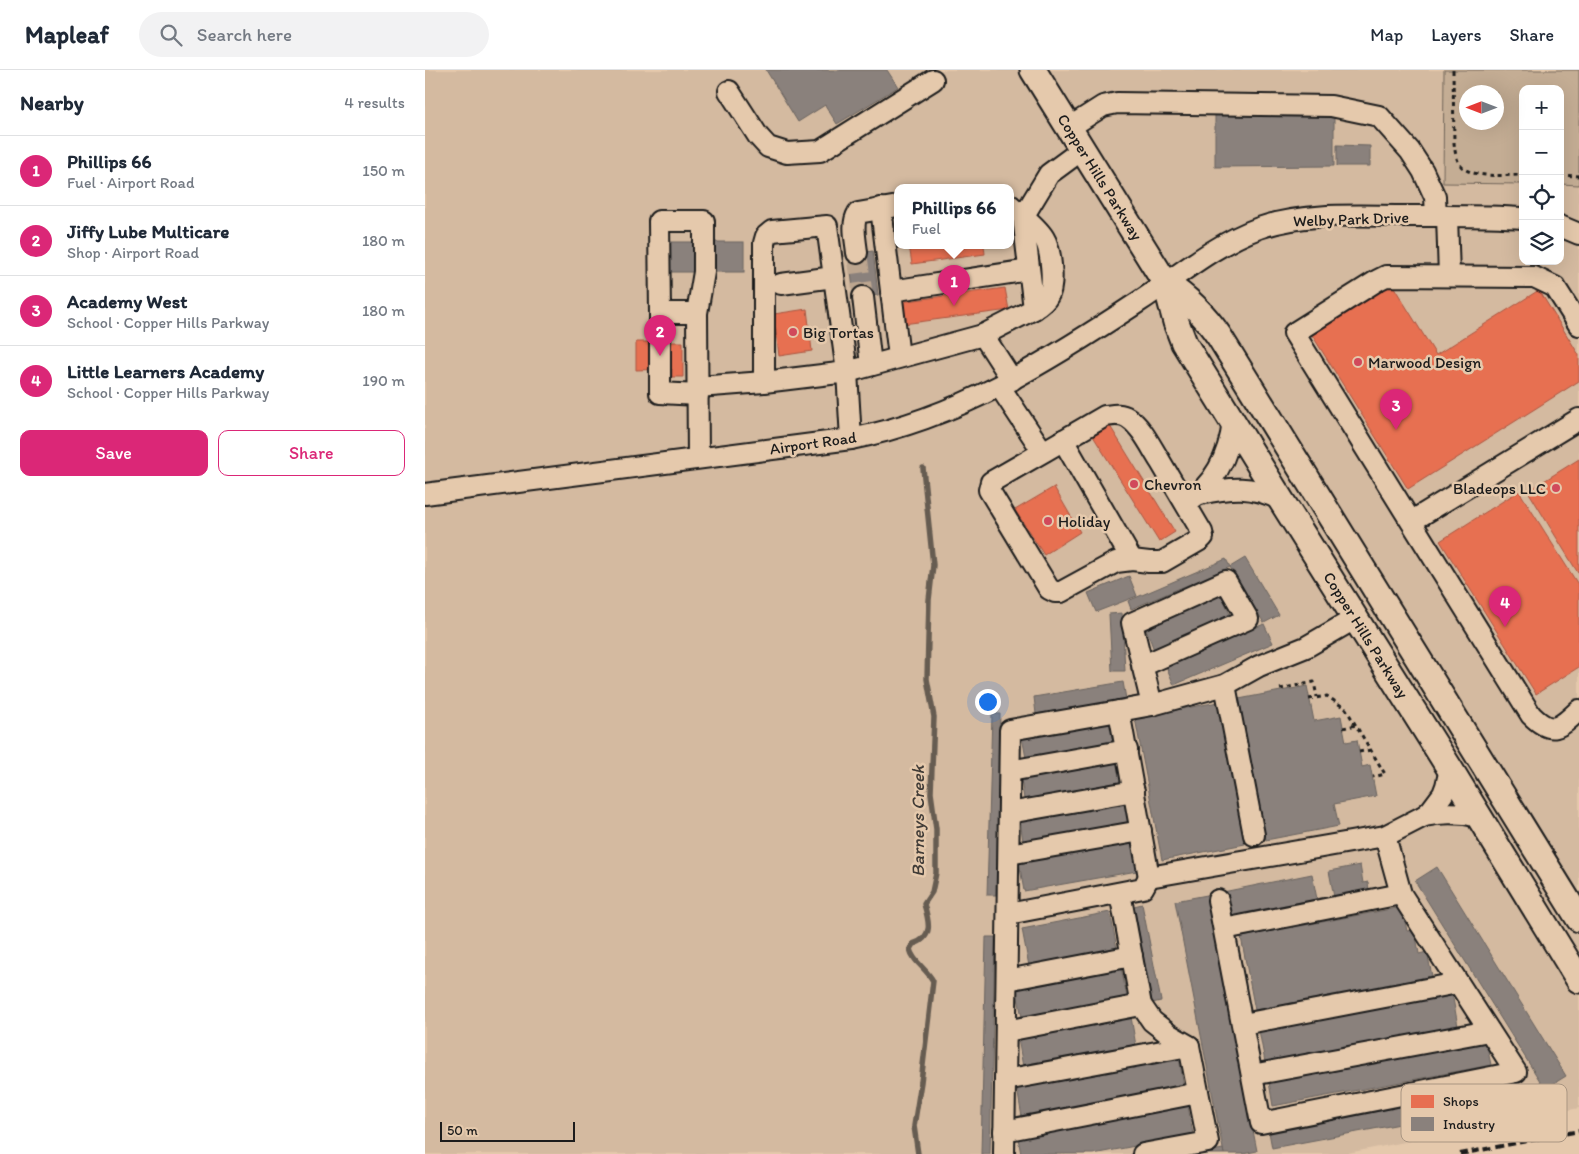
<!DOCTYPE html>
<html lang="en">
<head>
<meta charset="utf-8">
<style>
  :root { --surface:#fff; --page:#f2f2f3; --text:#1f2937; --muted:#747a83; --line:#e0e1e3; --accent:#db2777 }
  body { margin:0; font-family:Itim,sans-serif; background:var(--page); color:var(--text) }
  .controls { position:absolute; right:15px; top:15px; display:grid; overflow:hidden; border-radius:10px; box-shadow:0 5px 20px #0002 }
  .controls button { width:45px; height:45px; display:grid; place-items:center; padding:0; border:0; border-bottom:1px solid var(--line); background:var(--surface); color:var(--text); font:25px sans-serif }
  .compass { position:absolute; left:1034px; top:15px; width:45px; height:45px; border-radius:50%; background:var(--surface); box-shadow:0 5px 20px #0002; rotate:270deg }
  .scale { position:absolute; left:15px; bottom:12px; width:135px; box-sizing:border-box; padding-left:5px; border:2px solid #1c1c1c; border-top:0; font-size:14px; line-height:18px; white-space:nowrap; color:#1c1c1c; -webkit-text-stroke:4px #e5c9ac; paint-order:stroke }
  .you { position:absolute; left:562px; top:631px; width:18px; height:18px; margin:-12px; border:4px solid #fff; border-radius:50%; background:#1a73e8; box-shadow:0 0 0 8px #1a73e833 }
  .badge { display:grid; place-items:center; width:32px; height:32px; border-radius:50%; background:var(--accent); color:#fff; font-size:16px; font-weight:700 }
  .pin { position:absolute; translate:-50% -41px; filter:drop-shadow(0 1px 2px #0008) }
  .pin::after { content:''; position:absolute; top:26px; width:18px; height:15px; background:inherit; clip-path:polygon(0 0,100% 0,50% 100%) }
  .popup { position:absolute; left:469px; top:114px; width:120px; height:65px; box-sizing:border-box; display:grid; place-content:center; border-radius:10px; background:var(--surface); filter:drop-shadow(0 1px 4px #0005); font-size:16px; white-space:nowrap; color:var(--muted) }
  .popup b { font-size:19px; color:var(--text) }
  .popup::after { content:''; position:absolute; left:50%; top:100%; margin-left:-10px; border:10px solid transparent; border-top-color:var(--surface) }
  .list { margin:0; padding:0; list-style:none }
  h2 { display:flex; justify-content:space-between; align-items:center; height:65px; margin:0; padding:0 20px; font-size:21px }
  h2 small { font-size:16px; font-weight:400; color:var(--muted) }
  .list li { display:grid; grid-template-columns:32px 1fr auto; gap:15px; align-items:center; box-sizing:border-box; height:70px; padding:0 20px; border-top:1px solid var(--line) }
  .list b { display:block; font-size:19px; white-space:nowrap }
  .list p { margin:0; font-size:16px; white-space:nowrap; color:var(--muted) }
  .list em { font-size:16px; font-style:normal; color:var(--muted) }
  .actions { display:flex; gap:10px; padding:15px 20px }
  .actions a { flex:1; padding:11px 0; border:1px solid var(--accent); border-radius:10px; text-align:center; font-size:18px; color:var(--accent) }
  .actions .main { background:var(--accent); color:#fff }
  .icon { flex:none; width:28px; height:28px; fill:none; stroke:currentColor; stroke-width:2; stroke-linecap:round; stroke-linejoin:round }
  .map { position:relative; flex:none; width:1154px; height:1084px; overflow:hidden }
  header { display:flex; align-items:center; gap:30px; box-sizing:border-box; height:70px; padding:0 25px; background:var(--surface); border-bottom:1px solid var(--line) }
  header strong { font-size:24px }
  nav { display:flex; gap:28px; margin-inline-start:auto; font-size:18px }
  .search { width:350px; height:45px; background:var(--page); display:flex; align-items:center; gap:12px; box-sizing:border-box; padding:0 18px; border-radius:28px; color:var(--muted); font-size:19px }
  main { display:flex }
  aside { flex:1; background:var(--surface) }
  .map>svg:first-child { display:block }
</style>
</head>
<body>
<header>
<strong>Mapleaf</strong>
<div class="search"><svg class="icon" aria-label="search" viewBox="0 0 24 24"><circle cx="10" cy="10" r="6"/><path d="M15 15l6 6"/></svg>Search here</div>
<nav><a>Map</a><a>Layers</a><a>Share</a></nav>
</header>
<main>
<aside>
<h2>Nearby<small>4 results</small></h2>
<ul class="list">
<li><span class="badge">1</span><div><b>Phillips 66</b><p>Fuel · Airport Road</p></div><em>150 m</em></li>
<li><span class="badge">2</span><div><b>Jiffy Lube Multicare</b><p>Shop · Airport Road</p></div><em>180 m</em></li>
<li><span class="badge">3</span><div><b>Academy West</b><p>School · Copper Hills Parkway</p></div><em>180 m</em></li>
<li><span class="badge">4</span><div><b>Little Learners Academy</b><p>School · Copper Hills Parkway</p></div><em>190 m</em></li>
</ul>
<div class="actions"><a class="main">Save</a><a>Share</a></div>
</aside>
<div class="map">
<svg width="1154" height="1084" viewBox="0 0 1154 1084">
  <rect width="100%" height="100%" fill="#e5c9ac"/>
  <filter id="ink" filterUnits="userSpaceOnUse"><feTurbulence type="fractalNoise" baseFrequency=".02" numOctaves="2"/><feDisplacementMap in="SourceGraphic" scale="10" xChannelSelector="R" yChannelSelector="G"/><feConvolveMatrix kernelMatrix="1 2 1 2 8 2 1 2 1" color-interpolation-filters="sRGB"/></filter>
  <g filter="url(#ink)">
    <path fill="#d4baa0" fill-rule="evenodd" d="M0,0H1019L1018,113L1098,114V191H1135V114L1154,115V1038L918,1084H0ZM473,117H585V175H473Z"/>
    <path fill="#c4ad94" stroke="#706458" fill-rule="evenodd" d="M1019,0H1154V115L1135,114V19H1098V114L1018,113ZM1042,22H1072V52H1042Z"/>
    <g fill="#e76f51" stroke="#aa5641">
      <path d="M484,175H559L560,184L487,194Z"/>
      <path d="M967,214L1011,285L1114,220L1154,285V311L983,419L887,265Z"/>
      <path d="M580,218L584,240L478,254L475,232Z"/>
      <path d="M382,239L387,281L354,286L349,244Z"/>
      <path d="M211,272H258V307H247V299L211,300Z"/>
      <path d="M685,356L750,462L734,472L668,366Z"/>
      <path d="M1154,389V503H1153L1103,421Z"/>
      <path d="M629,417L655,462L619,485L590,440Z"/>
      <path d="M1094,421L1154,516V597L1111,624L1015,471Z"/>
    </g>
    <g fill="#8a817c" stroke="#69635f">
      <path d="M341,0H462L473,17L412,54L400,35L373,52Z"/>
      <path d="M790,45H909V96L790,97Z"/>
      <path d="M912,75L945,76V96H912Z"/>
      <rect x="245" y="172" width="74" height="30"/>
      <path d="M448,181L453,225L429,228L424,184Z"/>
      <path d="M820,488L854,545L839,553L805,497Z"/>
      <path d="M801,489L805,497L706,539L703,531Z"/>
      <path d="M704,506L712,526L671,542L663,523Z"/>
      <path d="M796,523L806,547L729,580L720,556Z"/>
      <path d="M697,543L700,601H687L684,544Z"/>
      <path d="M839,554L848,573L749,615L741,596Z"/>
      <path d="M698,612L701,629L611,644L609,627Z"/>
      <path d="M882,616L889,651L916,646L921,672L932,670L937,697L945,695L951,726L909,734L914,756L841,770L814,629Z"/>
      <path d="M793,632L820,774L737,790L710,648Z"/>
      <path d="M567,644H575L571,825H562Z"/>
      <path d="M687,651L691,672L601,688L597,667Z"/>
      <path d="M693,692L697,712L599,729L596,709Z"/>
      <path d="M700,732L704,753L598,771L595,750Z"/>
      <path d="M708,773L712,801L599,821L594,792Z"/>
      <path d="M935,795L938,813L943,812L944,820L909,827L904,801Z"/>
      <path d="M1012,797L1141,1006L1120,1019L990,811Z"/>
      <path d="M887,804L892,829L803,846L798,822Z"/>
      <path d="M782,825L832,1081L818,1084H799L750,831Z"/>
      <path d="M717,834L736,931L727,933L709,836Z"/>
      <path d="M977,837L982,861L990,860L994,884L1002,882L1007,906L830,940L816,867Z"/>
      <path d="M685,842L692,879L604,896L597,859Z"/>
      <path d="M561,867H570L565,1084H556Z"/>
      <path d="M696,898L702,927L597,947L591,918Z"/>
      <path d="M1027,923L1033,956L840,992L834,960Z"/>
      <path d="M706,947L711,976L598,997L593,968Z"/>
      <path d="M1061,971L1066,995L848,1036L844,1012Z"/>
      <path d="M754,988L759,1017L597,1047L592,1018Z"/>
      <path d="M1095,1014L1098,1031L847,1078L844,1062Z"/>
      <path d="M763,1036L768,1065L668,1084H596L593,1068Z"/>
      <path d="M798,1079L799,1084H772Z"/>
    </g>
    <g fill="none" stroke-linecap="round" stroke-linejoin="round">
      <path stroke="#665c51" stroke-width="5.5" d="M493,1084L489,1056L496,1012L508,911C501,898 488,892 485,879L488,874C509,868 504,851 499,834L507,822L511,803V759L506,723L509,647L502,609L504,530L508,495L498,398"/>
      <path stroke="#bda68f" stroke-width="20" stroke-dasharray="20 10" stroke-linecap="butt" d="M432,183L438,227"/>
      <defs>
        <g id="minor">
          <path d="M304,21L333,66L343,77L362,83L395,81L508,10"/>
          <path d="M645,57L678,36L692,33L906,36L954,46L985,81L998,101L1010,127L1011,146"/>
          <path d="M585,135C596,145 611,155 619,168C626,179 630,215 623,226C620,232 614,236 609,239"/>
          <path d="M456,138L474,287"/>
          <path d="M1022,146L1024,206"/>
          <path d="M1135,156L1154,164"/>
          <path d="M432,183C431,170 426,154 433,143L473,136"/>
          <path d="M356,214L409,207"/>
          <path d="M466,221L604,200"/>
          <path d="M438,227L446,295"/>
          <path d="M235,243V323L273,325"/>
          <path d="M272,243H235L234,151H279V202L272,243L273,388"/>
          <path d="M1154,255L1130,217L1109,207L961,206L953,210L869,263L1106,645C1127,666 1135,658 1154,640"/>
          <path d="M558,265L609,239L598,147L624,104L658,79"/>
          <path d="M339,312V173L341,166L347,161L402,156L422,302L558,265L587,310"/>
          <path d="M273,317L339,312L422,302L426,369"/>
          <path d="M575,317L618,382L680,346C688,345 695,343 703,348C717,357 726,377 735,391C749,415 763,438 777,462L778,467L775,470L737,492H724L707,490L691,492L636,522H630L624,519L564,420L566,412L618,382"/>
          <path d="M638,370L707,490"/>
          <path d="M0,424L426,369C534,348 624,291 715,231C753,206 790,174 834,158C880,142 932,146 980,146C1019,146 1059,145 1098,148"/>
          <path d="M775,424C806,417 827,415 856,430"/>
          <path d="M761,433C789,415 804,386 808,352"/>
          <path d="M987,451L1154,349"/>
          <path d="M931,548L881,577L834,596L800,615L727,635L694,641L724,807L960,766L999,746L1006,740L1018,724L1021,716L1025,699"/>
          <path d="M717,596L823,549L801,511L707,553L727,635"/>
          <path d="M800,615L829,765"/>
          <path d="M585,701L702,680"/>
          <path d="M584,743L709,721"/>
          <path d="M999,746C1018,742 1035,742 1055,747"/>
          <path d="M584,784L716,761"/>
          <path d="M695,823L716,935L727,951L745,965L764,976L783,1072L718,1084"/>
          <path d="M793,830L836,1053L1091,1002L976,824L960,766"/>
          <path d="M583,844L718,818L724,807"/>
          <path d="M799,859L976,824"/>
          <path d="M582,910L707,886"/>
          <path d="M818,954L1033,913"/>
          <path d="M581,961L716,935"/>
          <path d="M827,1005L1064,961"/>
          <path d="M580,1010L764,976"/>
          <path d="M579,1061L773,1023"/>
          <path d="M579,1084L585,660L694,641"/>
        </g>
        <g id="major">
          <path d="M608,0L741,214L751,252L759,273L856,430L1025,699L1154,910"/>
          <path d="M741,214C763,228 779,244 794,266L1154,849"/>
        </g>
      </defs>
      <use href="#minor" stroke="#1c1c1c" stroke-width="24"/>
      <use href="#major" stroke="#1c1c1c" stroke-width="29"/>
      <g stroke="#1c1c1c" stroke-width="3" stroke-dasharray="4 4" stroke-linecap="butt">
        <path d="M1028,0L1029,73C1030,81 1031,90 1036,96C1048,109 1081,105 1098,105"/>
        <path d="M1135,105L1154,106"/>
        <path d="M855,619L889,612L892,627"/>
        <path d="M884,629L902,626L921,639L960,704L948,707"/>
        <path d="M918,658L931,655"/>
        <path d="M934,682L946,680"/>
      </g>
      <use href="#minor" stroke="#e5c9ac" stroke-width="20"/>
      <use href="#major" stroke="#e5c9ac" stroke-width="25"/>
      <path stroke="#1c1c1c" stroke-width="4" stroke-dasharray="8 4" stroke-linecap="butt" d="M1035,1084L1154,1061"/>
    </g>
  </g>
  <g fill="#d1495b" stroke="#e5c9ac" stroke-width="2">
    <circle cx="368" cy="262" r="5"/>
    <circle cx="933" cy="292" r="5"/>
    <circle cx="709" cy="414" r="5"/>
    <circle cx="1131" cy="418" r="5"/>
    <circle cx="623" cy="451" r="5"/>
  </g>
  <g text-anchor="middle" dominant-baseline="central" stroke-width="5" stroke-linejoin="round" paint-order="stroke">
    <g font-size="16" fill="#1c1c1c" stroke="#e5c9ac">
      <text transform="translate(675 107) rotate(58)">Copper Hills Parkway</text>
      <text transform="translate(926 149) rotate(-2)">Welby Park Drive</text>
      <text transform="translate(388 373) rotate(-8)">Airport Road</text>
      <text transform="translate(941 565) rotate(58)">Copper Hills Parkway</text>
    </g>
    <g font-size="16" fill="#1c1c1c" stroke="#e5c9ac" text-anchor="start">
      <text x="378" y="262">Big Tortas</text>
      <text x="943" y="292">Marwood Design</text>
      <text x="719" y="414">Chevron</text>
      <text x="1121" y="418" text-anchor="end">Bladeops LLC</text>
      <text x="633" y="451">Holiday</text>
    </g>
    <g font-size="18" font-style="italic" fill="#413c37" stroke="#e5c9ac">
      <text transform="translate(493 751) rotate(-90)">Barneys Creek</text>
    </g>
  </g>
  <rect x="976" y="1014" width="166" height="58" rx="8" fill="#e5c9ac" stroke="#a99581" stroke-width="1"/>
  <rect x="986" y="1025" width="23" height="13" fill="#e76f51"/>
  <rect x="986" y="1047" width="23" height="14" fill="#8a817c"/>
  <g font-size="14" fill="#1c1c1c">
    <text x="1018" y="1036">Shops</text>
    <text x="1018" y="1059">Industry</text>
  </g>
</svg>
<div class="controls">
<button>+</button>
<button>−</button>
<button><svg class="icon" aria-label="locate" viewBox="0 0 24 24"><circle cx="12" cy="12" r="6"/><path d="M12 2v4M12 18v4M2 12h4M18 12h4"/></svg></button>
<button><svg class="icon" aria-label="layers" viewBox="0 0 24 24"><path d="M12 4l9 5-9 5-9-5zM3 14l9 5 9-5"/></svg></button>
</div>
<svg class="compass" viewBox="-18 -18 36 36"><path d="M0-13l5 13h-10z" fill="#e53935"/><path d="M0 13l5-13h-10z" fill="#747a83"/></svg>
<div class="scale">50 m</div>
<div class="you"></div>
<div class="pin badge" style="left:529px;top:236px">1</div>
<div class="popup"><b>Phillips 66</b>Fuel</div>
<div class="pin badge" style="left:235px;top:286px">2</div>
<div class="pin badge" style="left:971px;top:360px">3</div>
<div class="pin badge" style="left:1080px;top:557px">4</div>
</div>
</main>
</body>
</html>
